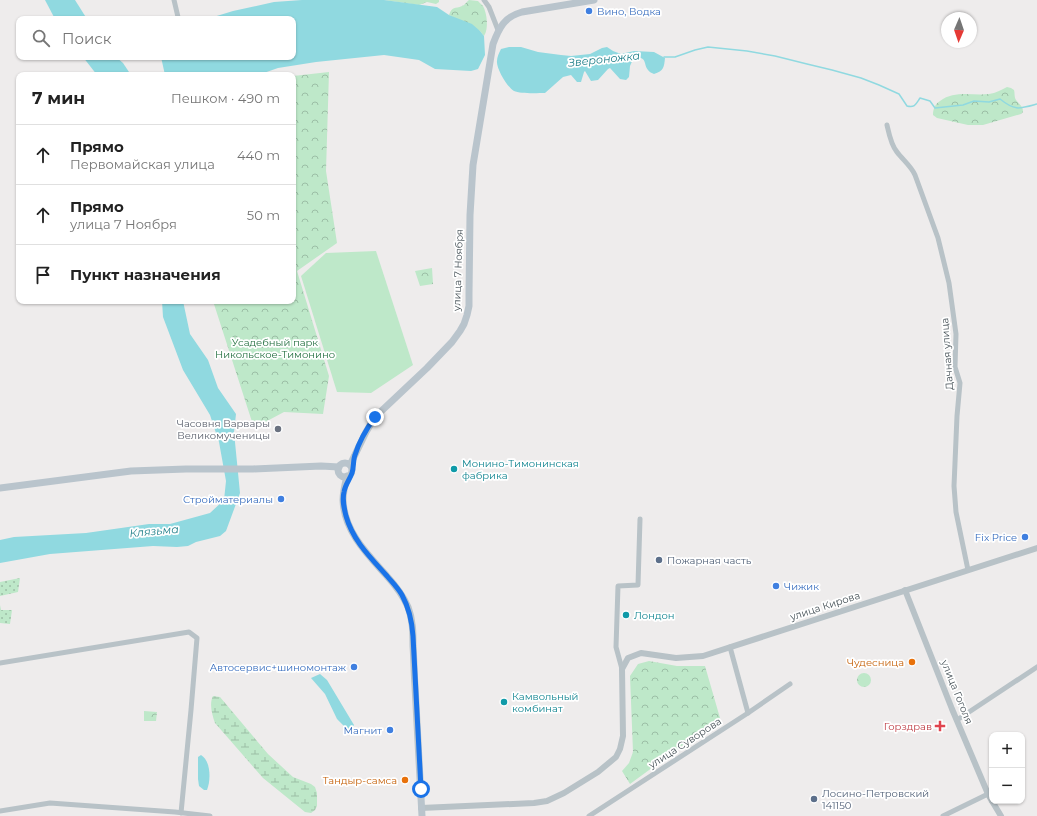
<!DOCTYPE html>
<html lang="ru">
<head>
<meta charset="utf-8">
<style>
  :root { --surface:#fff; --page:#f6f6f6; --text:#222; --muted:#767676; --line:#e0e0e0 }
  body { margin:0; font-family:Montserrat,sans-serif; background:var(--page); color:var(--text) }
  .controls { position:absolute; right:12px; bottom:12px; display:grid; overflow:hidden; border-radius:8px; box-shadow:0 1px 3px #0004 }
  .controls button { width:36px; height:36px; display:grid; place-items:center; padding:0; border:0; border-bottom:1px solid var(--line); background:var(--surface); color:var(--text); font:20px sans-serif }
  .compass { position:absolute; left:941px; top:12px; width:36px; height:36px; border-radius:50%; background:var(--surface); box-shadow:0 1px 3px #0004; rotate:182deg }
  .stop { position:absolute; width:12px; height:12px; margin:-9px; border:3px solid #1a73e8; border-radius:50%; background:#fff }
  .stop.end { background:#1a73e8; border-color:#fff; box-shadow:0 1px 4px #0008 }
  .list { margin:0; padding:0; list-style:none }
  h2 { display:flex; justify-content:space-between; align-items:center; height:52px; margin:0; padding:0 16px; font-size:17px }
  h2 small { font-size:13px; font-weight:400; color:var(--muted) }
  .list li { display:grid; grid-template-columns:26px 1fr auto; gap:12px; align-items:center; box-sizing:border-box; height:60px; padding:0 16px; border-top:1px solid var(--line) }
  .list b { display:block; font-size:15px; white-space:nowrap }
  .list p { margin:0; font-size:13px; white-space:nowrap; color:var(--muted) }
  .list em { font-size:13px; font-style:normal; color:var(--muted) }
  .icon { flex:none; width:22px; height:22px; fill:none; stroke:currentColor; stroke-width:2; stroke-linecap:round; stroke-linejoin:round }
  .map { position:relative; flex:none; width:1037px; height:816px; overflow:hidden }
  .search { position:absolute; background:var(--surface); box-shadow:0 1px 3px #0004; left:16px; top:16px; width:280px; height:44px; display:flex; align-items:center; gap:10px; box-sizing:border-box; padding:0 14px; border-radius:8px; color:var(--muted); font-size:15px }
  .panel { position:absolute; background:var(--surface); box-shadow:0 1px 3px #0004; left:16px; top:72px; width:280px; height:232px; border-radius:8px }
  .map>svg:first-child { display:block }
</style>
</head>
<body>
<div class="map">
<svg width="1037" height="816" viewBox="0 0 1037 816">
  <defs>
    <pattern id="grass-dots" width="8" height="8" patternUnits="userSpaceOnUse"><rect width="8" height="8" fill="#bee8c9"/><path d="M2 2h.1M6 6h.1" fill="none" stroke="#9cbea6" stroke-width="1.8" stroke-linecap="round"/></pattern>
    <pattern id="forest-crowns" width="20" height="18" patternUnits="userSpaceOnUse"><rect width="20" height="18" fill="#bee8c9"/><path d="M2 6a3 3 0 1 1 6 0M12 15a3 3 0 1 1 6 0" fill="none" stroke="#9cbea6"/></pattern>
    <pattern id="wetland-marsh" width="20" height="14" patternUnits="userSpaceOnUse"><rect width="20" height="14" fill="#bee8c9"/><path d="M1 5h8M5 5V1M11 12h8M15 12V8" fill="none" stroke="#9cbea6"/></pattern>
  </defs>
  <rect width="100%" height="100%" fill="#eeecec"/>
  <g fill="url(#grass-dots)">
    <path d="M20,578L18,592L0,596V582Z"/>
    <path d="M0,605L1,610H12L10,624L0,623Z"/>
  </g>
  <g fill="url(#forest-crowns)">
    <path d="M384,0H439V2L436,4L427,2L419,5Z"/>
    <path d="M469,0L478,1C479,2 481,4 483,6C487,13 489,29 484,36L480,31L449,15C452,6 455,9 462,6C465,5 466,2 469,0Z"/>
    <path d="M329,72L326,171L337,243L297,271L329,376L323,414L284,412L254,428L213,301H293V76Z"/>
    <path d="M1007,87L1011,88L1014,90C1015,93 1014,97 1016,100C1020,105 1023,106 1023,112L1021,114L983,125H968L937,118L933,115C933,109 935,104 940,101C955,90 972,96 989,94C996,93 1001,90 1007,87Z"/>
    <path d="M432,268L433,284L420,286L415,271Z"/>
    <path d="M649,661L677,666H705L720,718L630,784L622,771L629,763L633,752L630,676L638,664Z"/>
    <circle cx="864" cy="680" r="7"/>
    <path d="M144,711L157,712L156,721H144Z"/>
  </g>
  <path fill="url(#wetland-marsh)" d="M213,696L220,697L268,754L293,777L311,784L315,787L317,793V806L315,810L311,813L305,812L263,778L215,723C212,714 209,704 213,696Z"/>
  <path fill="#bee8c9" d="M376,251L413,365L371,393L337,392L301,276L326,253Z"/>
  <g fill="#90d9e0">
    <path d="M45,0H75L87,19H55Z"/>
    <path d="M302,0H384L437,7L449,15L472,24L480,31L484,36L485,55L478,69L471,71L435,69L419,60L384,55L316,62L278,68L258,75H165L161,57H293V19H207L233,11L274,2Z"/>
    <path d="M509,47H521L538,52L561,55L571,56L590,54L602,48L607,47L613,51L621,54L634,51L654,52L665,58C664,67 664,71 654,74C652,73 649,72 648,70C643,64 648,57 634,57L630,66L629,77L626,80L620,79L610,68L608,69L598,80L591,81L585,71L584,72L581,82H577L571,75L563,77L545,93C538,93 520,94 514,91C507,87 496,68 497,61C497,57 499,53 501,49Z"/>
    <path d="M83,57H116L123,63L131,75H97Z"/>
    <path d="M162,301H183L190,334L208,360L218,388L236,414L234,432L240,493L226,531L220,536L196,542L188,546L177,547L153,546L50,554L0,563V540L14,537L86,533L149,524H170L210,513L224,500L226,481L219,442L210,415L183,370L163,317Z"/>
    <path d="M320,674L327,680L354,725L350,732L337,719L325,694L311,678Z"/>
    <path d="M201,755C211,761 211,780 207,790H204L199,786L198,779V757Z"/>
  </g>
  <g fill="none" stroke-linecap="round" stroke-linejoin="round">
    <path stroke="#90d9e0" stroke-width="1.5" d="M664,57H675L695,50L708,47L747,51L775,56L807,64L832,70L861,78L879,85L899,94L907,106C915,108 916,104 920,98L930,101L935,108L963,105L974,101L989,102L1000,99C1015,111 1019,109 1037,104"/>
    <g stroke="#b8c2c7" stroke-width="5">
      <path d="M174,0L178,17"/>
      <path d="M484,0L489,7L498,30"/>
      <path d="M887,125C889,134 891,145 897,152C903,160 911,166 915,175L938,238L949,283L956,334L955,367L960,383L957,416L954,486L956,512L968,570"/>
      <path d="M730,647L748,713"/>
      <path d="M0,663L189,632L197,638L191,710L181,813"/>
      <path d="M622,669L616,647L618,586L638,585L640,519"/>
      <path d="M957,720L1037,667"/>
      <path d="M0,811L50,803L175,812L210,816"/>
      <path d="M589,816L748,713L790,684"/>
      <path d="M943,816L988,794"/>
    </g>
    <g stroke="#b8c2c7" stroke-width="6">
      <path d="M905,590L952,709L988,794L992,801"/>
      <path d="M992,801L1001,816"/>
      <path d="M421,808L534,803L547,801L564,793L598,772L616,757L620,749L623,736L622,669L628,658L641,653L676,658L703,656L1037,548"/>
    </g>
    <g stroke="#b9c4cc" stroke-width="7">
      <circle cx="345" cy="470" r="7"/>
      <path d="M350,465L366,432L375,417L427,368L452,342L460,331L464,324L467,315L469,306V294L470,215L473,165L493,44C499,28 504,17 522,12L594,0"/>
      <path d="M347,476C345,484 343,492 343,500C344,531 367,554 386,575C395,585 403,595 408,607C413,620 413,633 413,646C414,660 414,673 415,686C417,729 420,773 422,816"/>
      <path d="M0,488L131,471L186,469H253L321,466L339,467"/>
    </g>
  </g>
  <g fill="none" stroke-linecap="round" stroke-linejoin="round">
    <path stroke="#1a73e8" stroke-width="5" d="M375,417C367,428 359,442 355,455C353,460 354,467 352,473C350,479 345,485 344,492C342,500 344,508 346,516C353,541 371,558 387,576C392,582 398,588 402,595C409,608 412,621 413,636L421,789"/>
  </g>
  <g fill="#3f7fe0" stroke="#fff" stroke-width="1.5">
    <circle cx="589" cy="11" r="4"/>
    <circle cx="281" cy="499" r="4"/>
    <circle cx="1025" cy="537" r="4"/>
    <circle cx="776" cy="586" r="4"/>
    <circle cx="354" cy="667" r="4"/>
    <circle cx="390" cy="730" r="4"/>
  </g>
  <circle fill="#6b7280" stroke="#fff" stroke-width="1.5" cx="278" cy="429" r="4"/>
  <g fill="#0f9aa8" stroke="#fff" stroke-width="1.5">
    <circle cx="454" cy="469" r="4"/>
    <circle cx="626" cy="615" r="4"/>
    <circle cx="504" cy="702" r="4"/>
  </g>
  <g fill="#5c6f8a" stroke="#fff" stroke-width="1.5">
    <circle cx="659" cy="560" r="4"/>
    <circle cx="814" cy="799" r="4"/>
  </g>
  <g fill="#e8710a" stroke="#fff" stroke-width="1.5">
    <circle cx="912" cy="662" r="4"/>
    <circle cx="405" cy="780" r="4"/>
  </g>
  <path fill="#e0444e" stroke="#fff" stroke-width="1.5" d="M938 720h4v4h4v4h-4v4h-4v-4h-4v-4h4z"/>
  <g text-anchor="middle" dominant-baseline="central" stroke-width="3.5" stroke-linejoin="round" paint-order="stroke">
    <g font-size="10" fill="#366cbe" stroke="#fff" text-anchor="end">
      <text x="597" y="11" text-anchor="start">Вино, Водка</text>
      <text x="273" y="499">Стройматериалы</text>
      <text x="1017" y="537">Fix Price</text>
      <text x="784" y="586" text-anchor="start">Чижик</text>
      <text x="346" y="667">Автосервис+шиномонтаж</text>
      <text x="382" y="730">Магнит</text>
    </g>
    <g font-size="10" fill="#465157" stroke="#fff">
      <text transform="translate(458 270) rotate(-88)">улица 7 Ноября</text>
      <text transform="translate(947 354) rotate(-94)">Дачная улица</text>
      <text transform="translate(825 606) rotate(-18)">улица Кирова</text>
      <text transform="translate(957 692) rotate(68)">улица Гоголя</text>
      <text transform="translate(685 743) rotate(-33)">улица Суворова</text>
    </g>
    <g font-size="10" fill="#216e3e" stroke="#fff">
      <text x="275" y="342">Усадебный парк<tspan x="275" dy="12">Никольское-Тимонино</tspan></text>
    </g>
    <g font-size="10" fill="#5b616d" stroke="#fff" text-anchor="end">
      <text x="270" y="423">Часовня Варвары<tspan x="270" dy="12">Великомученицы</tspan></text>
    </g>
    <g font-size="10" fill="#0d838f" stroke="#fff" text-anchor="start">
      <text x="462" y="463">Монино-Тимонинская<tspan x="462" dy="12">фабрика</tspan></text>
      <text x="634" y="615">Лондон</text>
      <text x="512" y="696">Камвольный<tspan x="512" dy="12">комбинат</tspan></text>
    </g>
    <g font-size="10" fill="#4e5e75" stroke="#fff" text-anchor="start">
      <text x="667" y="560">Пожарная часть</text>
      <text x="822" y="793">Лосино-Петровский<tspan x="822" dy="12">141150</tspan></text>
    </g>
    <g font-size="10" fill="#c56008" stroke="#fff" text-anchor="end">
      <text x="904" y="662">Чудесница</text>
      <text x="397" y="780">Тандыр-самса</text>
    </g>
    <g font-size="10" fill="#be3a42" stroke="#fff" text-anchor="end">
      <text x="932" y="726">Горздрав</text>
    </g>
    <g font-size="11" font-style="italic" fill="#1b7d87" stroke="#fff">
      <text transform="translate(604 59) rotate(-6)">Звероножка</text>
      <text transform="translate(154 531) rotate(-5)">Клязьма</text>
    </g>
  </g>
</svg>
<div class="controls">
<button>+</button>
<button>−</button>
</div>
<svg class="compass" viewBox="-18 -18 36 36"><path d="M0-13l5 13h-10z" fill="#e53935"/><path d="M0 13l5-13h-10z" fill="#767676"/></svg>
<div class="stop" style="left:421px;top:789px"></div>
<div class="stop end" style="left:375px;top:417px"></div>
<div class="search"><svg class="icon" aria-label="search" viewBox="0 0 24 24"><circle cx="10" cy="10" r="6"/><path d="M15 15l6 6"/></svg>Поиск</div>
<section class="panel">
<h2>7 мин<small>Пешком · 490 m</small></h2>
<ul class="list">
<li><svg class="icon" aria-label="ahead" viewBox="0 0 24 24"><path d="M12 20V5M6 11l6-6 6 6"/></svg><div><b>Прямо</b><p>Первомайская улица</p></div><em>440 m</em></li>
<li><svg class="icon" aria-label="ahead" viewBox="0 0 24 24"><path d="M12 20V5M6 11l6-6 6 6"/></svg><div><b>Прямо</b><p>улица 7 Ноября</p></div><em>50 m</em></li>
<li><svg class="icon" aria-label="arrive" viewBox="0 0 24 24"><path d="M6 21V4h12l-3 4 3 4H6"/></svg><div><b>Пункт назначения</b></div></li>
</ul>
</section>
</div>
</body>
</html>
